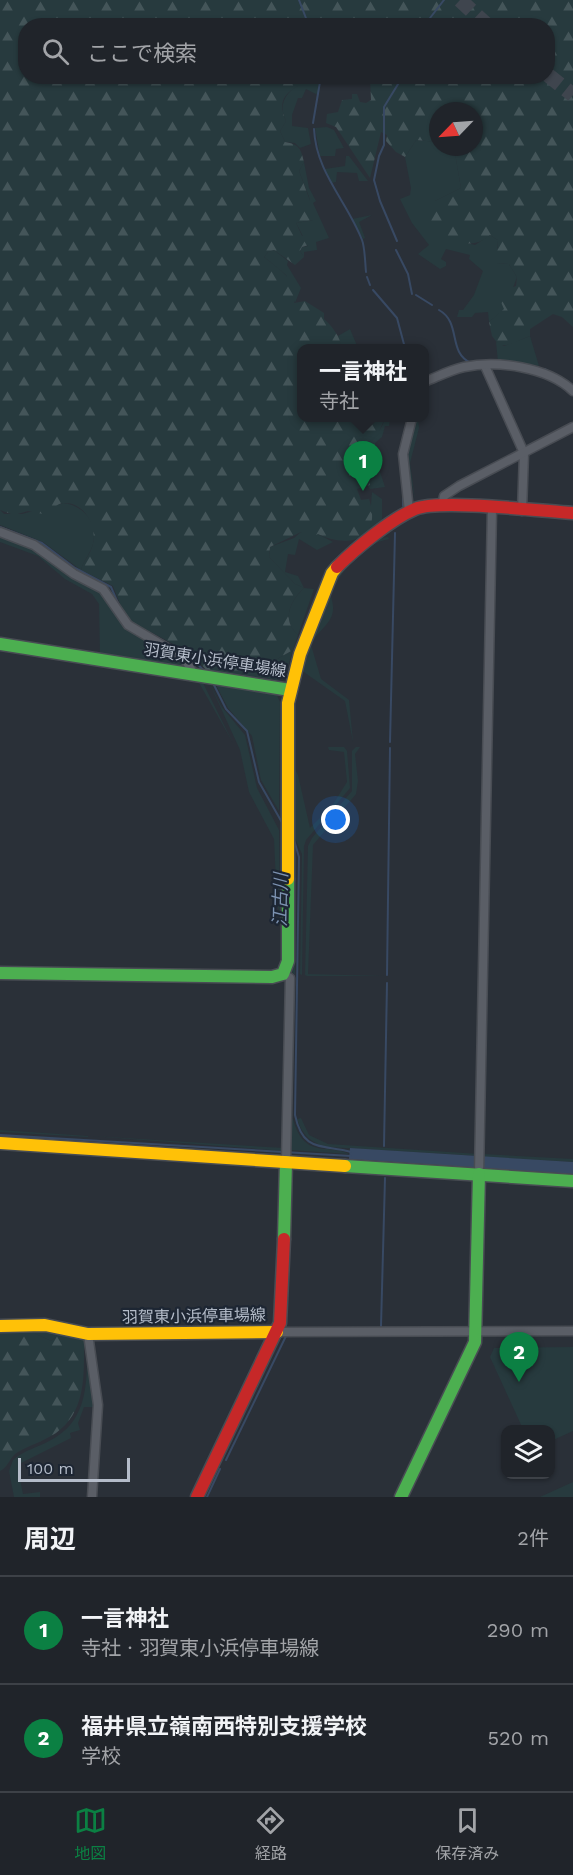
<!DOCTYPE html>
<html lang="ja">
<head>
<meta charset="utf-8">
<style>
  :root { --surface:#20242a; --page:#2d3036; --text:#f1f3f6; --muted:#a2a4a8; --line:#3d4147; --accent:#0b8043 }
  body { margin:0; font-family:"Work Sans","Noto Sans JP",sans-serif; background:var(--page); color:var(--text) }
  .controls { position:absolute; right:18px; bottom:18px; display:grid; overflow:hidden; border-radius:12px; box-shadow:0 2px 4px #0004 }
  .controls button { width:54px; height:54px; display:grid; place-items:center; padding:0; border:0; border-bottom:2px solid var(--line); background:var(--surface); color:var(--text); font:30px sans-serif }
  .compass { position:absolute; left:429px; top:102px; width:54px; height:54px; border-radius:50%; background:var(--surface); box-shadow:0 2px 4px #0004; rotate:245deg }
  .scale { position:absolute; left:18px; bottom:15px; width:112px; box-sizing:border-box; padding-left:6px; border:3px solid #b4bcc9; border-top:0; font-size:16px; line-height:21px; white-space:nowrap; color:#b4bcc9; -webkit-text-stroke:4px #1d2633; paint-order:stroke }
  .you { position:absolute; left:336px; top:820px; width:21px; height:21px; margin:-15px; border:4px solid #fff; border-radius:50%; background:#1a73e8; box-shadow:0 0 0 9px #1a73e833 }
  .badge { display:grid; place-items:center; width:39px; height:39px; border-radius:50%; background:var(--accent); color:#fff; font-size:20px; font-weight:700 }
  .pin { position:absolute; translate:-50% -50px; filter:drop-shadow(0 2px 3px #0008) }
  .pin::after { content:''; position:absolute; top:32px; width:21px; height:18px; background:inherit; clip-path:polygon(0 0,100% 0,50% 100%) }
  .popup { position:absolute; left:297px; top:344px; width:132px; height:78px; box-sizing:border-box; display:grid; place-content:center; border-radius:12px; background:var(--surface); filter:drop-shadow(0 2px 4px #0005); font-size:20px; white-space:nowrap; color:var(--muted) }
  .popup b { font-size:22px; color:var(--text) }
  .popup::after { content:''; position:absolute; left:50%; top:100%; margin-left:-12px; border:12px solid transparent; border-top-color:var(--surface) }
  .list { margin:0; padding:0; list-style:none }
  h2 { display:flex; justify-content:space-between; align-items:center; height:78px; margin:0; padding:0 24px; font-size:26px }
  h2 small { font-size:20px; font-weight:400; color:var(--muted) }
  .list li { display:grid; grid-template-columns:39px 1fr auto; gap:18px; align-items:center; box-sizing:border-box; height:108px; padding:0 24px; border-top:2px solid var(--line) }
  .list b { display:block; font-size:22px; white-space:nowrap }
  .list p { margin:0; font-size:20px; white-space:nowrap; color:var(--muted) }
  .list em { font-size:20px; font-style:normal; color:var(--muted) }
  .icon { flex:none; width:33px; height:33px; fill:none; stroke:currentColor; stroke-width:2; stroke-linecap:round; stroke-linejoin:round }
  .map { position:relative; flex:none; width:573px; height:1497px; overflow:hidden }
  .search { position:absolute; background:var(--surface); box-shadow:0 2px 4px #0004; left:18px; right:18px; top:18px; height:66px; display:flex; align-items:center; gap:15px; box-sizing:border-box; padding:0 21px; border-radius:24px; color:var(--muted); font-size:22px }
  .sheet { height:294px; background:var(--surface) }
  nav { display:flex; justify-content:space-around; align-items:center; box-sizing:border-box; height:84px; border-top:2px solid var(--line); background:var(--surface); font-size:16px; color:var(--muted) }
  nav a { display:grid; justify-items:center; gap:3px }
  nav .on { color:var(--accent) }
  .map>svg:first-child { display:block }
</style>
</head>
<body>
<div class="map">
<svg width="573" height="1497" viewBox="0 0 573 1497">
  <defs>
    <pattern id="forest-firs" width="22" height="20" patternUnits="userSpaceOnUse" patternTransform="scale(1.5)"><rect width="22" height="20" fill="#273a3e"/><path d="M5 1l3.5 6h-7zM16 11l3.5 6h-7z" fill="#445559"/></pattern>
  </defs>
  <rect width="100%" height="100%" fill="#2a3038"/>
  <g fill="#273a3e">
    <path d="M319,77L318,95L306,89L302,98H298L292,115V126L308,128L311,144L300,148L295,143L285,142L280,131L286,121C274,96 297,83 319,77Z"/>
    <path d="M327,127L334,130L344,148L336,149L335,156H320L315,128Z"/>
    <path d="M416,140L438,142V147H454L461,188L435,201L455,240L475,245L490,235L498,240L497,263L509,264L517,277L505,309L489,322L488,312L475,313L472,317H457L459,310H463L474,295L483,271L469,259L470,255L446,249L441,259L446,262V266L440,269L418,254L429,245L412,223L400,199L410,195L411,188L405,157Z"/>
    <path d="M346,156H349L368,181H359L357,173L337,172L336,182L331,183L325,169L345,166Z"/>
    <path d="M304,162L309,188L316,201L313,203L329,238L316,242L317,250L304,252V257L300,251L302,247L308,246L296,223L313,220L309,197L299,171Z"/>
    <path d="M372,215L359,222L365,238L363,239L352,219Z"/>
    <path d="M274,250L288,261L287,265L301,288L295,303L286,275L264,257L268,252Z"/>
    <path d="M350,329L358,348H342L338,336Z"/>
    <path d="M530,336L539,366L498,362L496,342L504,346Z"/>
    <path d="M385,418H390L389,426H385L382,437L375,443L373,464L378,466L385,487L370,489C366,485 370,485 366,479C343,446 379,444 385,418Z"/>
    <path d="M415,418H418L419,428L410,463L415,500L407,460Z"/>
    <path d="M372,492L382,499V521L369,530Z"/>
    <path d="M63,503C83,505 98,522 93,544C91,553 83,561 81,570L43,542L0,525V510L4,514H22Z"/>
    <path d="M301,532L318,534L333,542L317,550L299,539L295,555L288,554L285,572L298,576L304,588L314,589L298,635C281,620 290,601 304,588L295,584L269,557L270,547L294,538Z"/>
    <path d="M0,533L11,536L98,588L115,612L183,659L190,670L100,656L99,604L92,594L65,579L38,556L0,542Z"/>
    <path d="M388,537L389,539C362,544 342,571 330,594C341,622 320,625 311,645L321,679L349,700L353,742L345,701L301,670L312,633L327,607L326,596L335,579L363,549L379,538Z"/>
    <path d="M293,650L285,676L277,680L242,675L245,671L261,668Z"/>
    <path d="M100,663L202,681L233,743L198,681Z"/>
    <path d="M208,680L221,706L245,735L257,788L279,830L280,913L277,904L274,839L249,792L240,750Z"/>
    <path d="M215,683L275,691L280,702L279,811L261,780L252,736L228,708Z"/>
    <path d="M328,747H344L347,751L350,788L306,840L304,846L302,975L300,974L302,854L290,827L291,770L295,769L298,775L310,828L332,806L347,782L344,752L329,750Z"/>
    <path d="M356,747H360L355,754L358,781L356,794L313,845L308,974L385,976H307L305,975L308,846L312,838L352,791V751Z"/>
    <path d="M290,844L296,857L295,975L292,972Z"/>
    <path d="M301,1118L309,1135L328,1144L479,1154V1156L328,1147C312,1144 302,1135 297,1119Z"/>
    <path d="M293,1119C304,1160 328,1143 349,1154L290,1150V1120Z"/>
    <path d="M0,1130L88,1136V1137L0,1132Z"/>
    <path d="M92,1136L284,1148V1151Z"/>
    <path d="M483,1154L573,1159V1162L483,1157Z"/>
    <path d="M292,1156L478,1167L477,1169Z"/>
    <path d="M32,1326L59,1329L56,1337L51,1341L36,1334Z"/>
    <path d="M573,1347V1431L551,1441L550,1430L523,1429L490,1357L494,1348Z"/>
    <path d="M87,1354L95,1407H84L78,1423L80,1430L70,1433L71,1438L21,1463L18,1470L23,1494L40,1492V1497H14L9,1471L13,1460C24,1450 39,1447 51,1440C85,1422 87,1389 87,1354Z"/>
    <path d="M573,1482V1497H540Z"/>
  </g>
  <g fill="url(#forest-firs)">
    <path d="M0,0H573V327L562,317L553,314L530,329V336C520,339 510,347 499,345L492,336L489,322L504,309L497,293L516,286L517,277L509,264L497,263L492,258L498,248V240L490,235C471,252 452,239 429,235L419,221L435,201L461,188L454,147H474V111H438V142L416,140L405,157L396,152L386,141L387,135L381,132L370,178L336,127L326,123L327,114L338,112L342,100L352,99V94H357L360,102L366,103L371,100L370,77L548,76V26H26V76L318,77C296,87 273,93 286,121L280,131L285,142C299,144 301,149 304,162L299,171L313,209V220L296,223L302,236L313,232L312,244L302,247L300,251L304,257L295,265L274,250L268,252L264,257C278,269 301,282 294,303L305,301L324,313V319C333,327 340,337 342,348H302V418H385L376,438L360,450L357,466L368,477L370,485L357,489L361,500L369,499C383,540 347,549 318,534L309,538L301,532L270,547L269,557L295,584L304,588C290,601 281,620 298,635L293,650L261,668L245,671L238,677L208,672L192,654L132,622L123,611L113,586L81,570C83,561 91,554 93,544C97,526 84,501 63,503C55,504 51,512 43,514L28,511L14,515L0,510Z"/>
    <path d="M32,1326L36,1334L51,1341L56,1337L59,1329L84,1335L87,1344L84,1349C84,1381 84,1413 56,1433C44,1441 30,1445 18,1452C9,1457 9,1467 0,1471V1328Z"/>
  </g>
  <path fill="#384963" d="M350,1148L573,1162V1174L349,1159Z"/>
  <g fill="none" stroke-linecap="round" stroke-linejoin="round">
    <g stroke="#384963" stroke-width="2">
      <path d="M299,0L309,26"/>
      <path d="M428,26L430,18L444,0"/>
      <path d="M313,123L321,76"/>
      <path d="M314,129C316,173 347,201 362,240C365,248 365,262 366,272"/>
      <path d="M397,241L380,201L374,180L379,156L384,145V107L403,76"/>
      <path d="M396,250L408,274L412,294"/>
      <path d="M367,277L370,285"/>
      <path d="M373,290L397,318L405,348"/>
      <path d="M416,295L432,305"/>
      <path d="M439,310C462,323 447,352 471,363"/>
      <path d="M545,369L563,379"/>
      <path d="M400,461L402,479"/>
      <path d="M403,488V506"/>
      <path d="M0,527L42,543L75,568L111,587L120,608"/>
      <path d="M148,632L190,656L204,671"/>
      <path d="M213,683L226,709L247,731L259,782L284,826"/>
      <path d="M390,742L395,533"/>
      <path d="M294,840L299,857L295,1115C303,1153 322,1144 351,1152"/>
      <path d="M387,975L390,748"/>
      <path d="M0,1135L351,1156"/>
      <path d="M384,1146L387,983"/>
      <path d="M381,1326L385,1178"/>
      <path d="M226,1460L286,1336"/>
      <path d="M207,1497L220,1469"/>
    </g>
    <g stroke="#3f454e" stroke-width="15" stroke-dasharray="15 8" stroke-linecap="butt">
      <path d="M460,0L488,26"/>
      <path d="M548,75L573,95"/>
    </g>
    <defs>
      <g id="street">
        <path d="M485,366L524,453L522,511"/>
        <path d="M424,382C437,377 450,370 464,367C497,360 548,367 573,391"/>
        <path d="M442,506L444,496L459,486L573,427"/>
        <path d="M409,511L403,454L412,418"/>
        <path d="M0,532L34,545L74,574L103,589L128,625L184,658L194,674"/>
        <path d="M283,974L290,978L286,1162"/>
        <path d="M479,1174L492,509"/>
        <path d="M277,1332L573,1331"/>
        <path d="M88,1334L98,1405L92,1497"/>
      </g>
      <g id="fast">
        <path d="M0,644L290,690"/>
        <path d="M0,973L272,977L283,974L288,961V879"/>
        <path d="M345,1166L573,1181"/>
        <path d="M284,1239L286,1162"/>
        <path d="M401,1497L475,1342L479,1174"/>
      </g>
      <g id="slow">
        <path d="M288,879V703L300,654L332,573L337,567"/>
        <path d="M0,1143L345,1166"/>
        <path d="M0,1326L45,1325L88,1334L277,1332"/>
      </g>
      <g id="jam">
        <path d="M337,567C356,548 391,519 415,509C440,499 541,511 573,513"/>
        <path d="M197,1497L280,1323L284,1239"/>
      </g>
    </defs>
    <use href="#street" stroke="#484c53" stroke-width="11"/>
    <use href="#fast" stroke="#484c53" stroke-width="15"/>
    <use href="#slow" stroke="#484c53" stroke-width="15"/>
    <use href="#jam" stroke="#484c53" stroke-width="15"/>
    <use href="#street" stroke="#5a5e66" stroke-width="8"/>
    <use href="#fast" stroke="#4caf50" stroke-width="12"/>
    <use href="#slow" stroke="#ffc107" stroke-width="12"/>
    <use href="#jam" stroke="#c62828" stroke-width="12"/>
  </g>
  <g text-anchor="middle" dominant-baseline="central" stroke-width="4.5" stroke-linejoin="round" paint-order="stroke">
    <g font-size="16" fill="#b4bcc9" stroke="#1d2633">
      <text transform="translate(215 660) rotate(9)">羽賀東小浜停車場線</text>
      <text transform="translate(194 1316) rotate(-1)">羽賀東小浜停車場線</text>
    </g>
    <g font-size="18" font-style="italic" fill="#7c92b1" stroke="#1d2633">
      <text transform="translate(280 900) rotate(-89)">江古川</text>
    </g>
  </g>
</svg>
<div class="controls">
<button><svg class="icon" aria-label="layers" viewBox="0 0 24 24"><path d="M12 4l9 5-9 5-9-5zM3 14l9 5 9-5"/></svg></button>
</div>
<svg class="compass" viewBox="-18 -18 36 36"><path d="M0-13l5 13h-10z" fill="#e53935"/><path d="M0 13l5-13h-10z" fill="#a2a4a8"/></svg>
<div class="scale">100 m</div>
<div class="you"></div>
<div class="pin badge" style="left:363px;top:491px">1</div>
<div class="popup"><b>一言神社</b>寺社</div>
<div class="pin badge" style="left:519px;top:1382px">2</div>
<div class="search"><svg class="icon" aria-label="search" viewBox="0 0 24 24"><circle cx="10" cy="10" r="6"/><path d="M15 15l6 6"/></svg>ここで検索</div>
</div>
<section class="sheet">
<h2>周辺<small>2件</small></h2>
<ul class="list">
<li><span class="badge">1</span><div><b>一言神社</b><p>寺社 · 羽賀東小浜停車場線</p></div><em>290 m</em></li>
<li><span class="badge">2</span><div><b>福井県立嶺南西特別支援学校</b><p>学校</p></div><em>520 m</em></li>
</ul>
</section>
<nav>
<a class="on"><svg class="icon" aria-label="map" viewBox="0 0 24 24"><path d="M3 6l6-2 6 2 6-2v14l-6 2-6-2-6 2zM9 4v14M15 6v14"/></svg>地図</a>
<a><svg class="icon" aria-label="directions" viewBox="0 0 24 24"><path d="M12 3l9 9-9 9-9-9zM9 14v-3h6M13 9l2 2-2 2"/></svg>経路</a>
<a><svg class="icon" aria-label="saved" viewBox="0 0 24 24"><path d="M7 4h10v16l-5-4-5 4z"/></svg>保存済み</a>
</nav>
</body>
</html>
